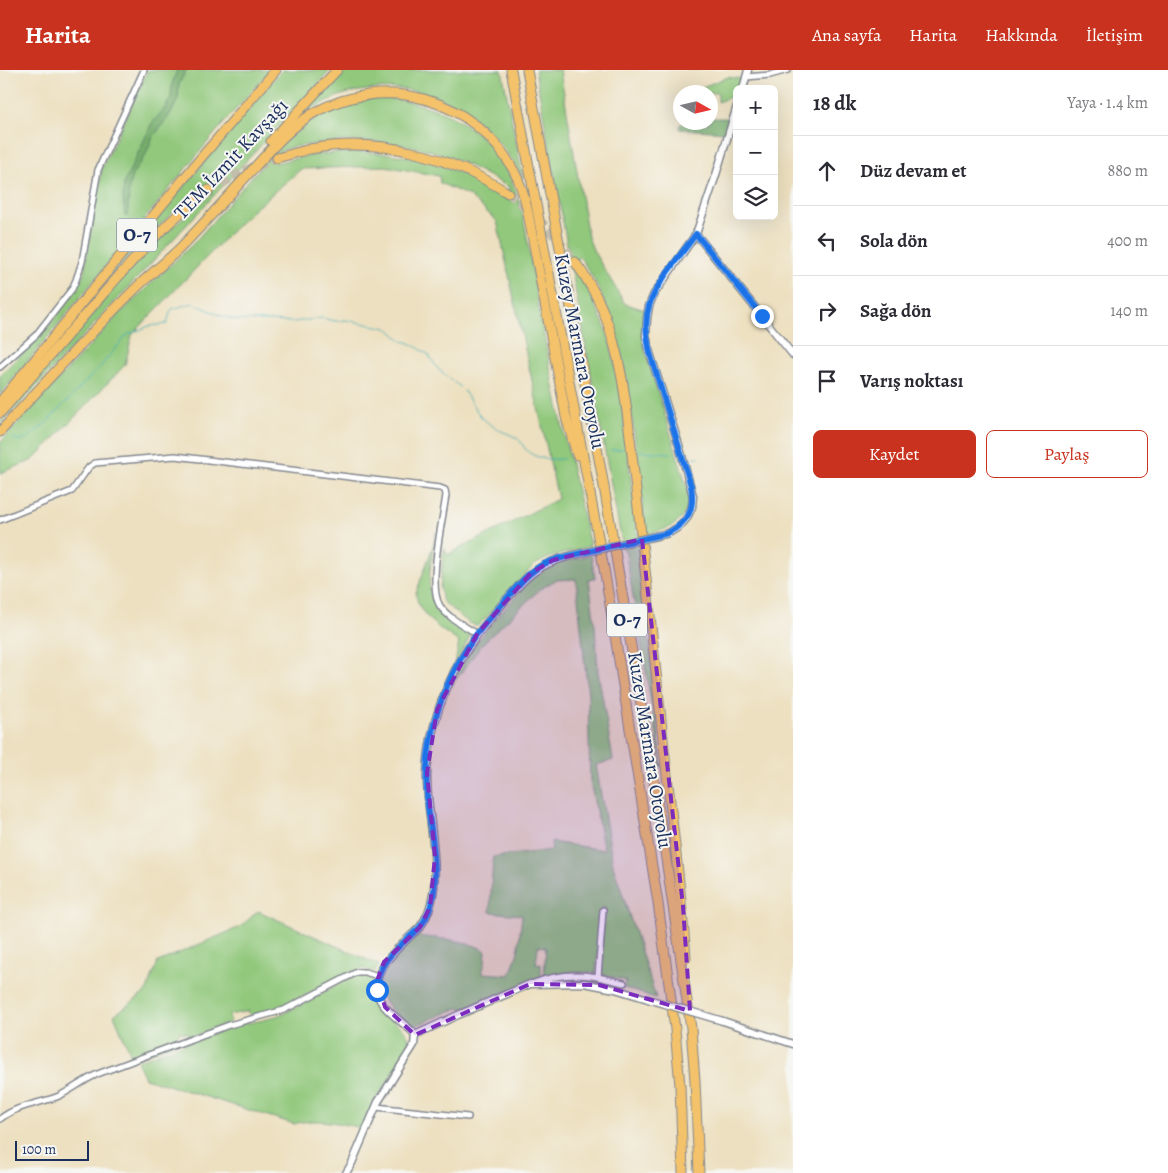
<!DOCTYPE html>
<html lang="tr">
<head>
<meta charset="utf-8">
<style>
  :root { --surface:#fff; --page:#f7f7f7; --text:#2b2b33; --muted:#7c7c81; --line:#e1e1e2; --accent:#c8321e }
  body { margin:0; font-family:Alegreya,serif; background:var(--page); color:var(--text) }
  .controls { position:absolute; right:15px; top:15px; display:grid; overflow:hidden; border-radius:8px; box-shadow:0 5px 20px #0002 }
  .controls button { width:45px; height:45px; display:grid; place-items:center; padding:0; border:0; border-bottom:1px solid var(--line); background:var(--surface); color:var(--text); font:25px sans-serif }
  .compass { position:absolute; left:673px; top:15px; width:45px; height:45px; border-radius:50%; background:var(--surface); box-shadow:0 5px 20px #0002; rotate:98deg }
  .scale { position:absolute; left:15px; bottom:12px; width:74px; box-sizing:border-box; padding-left:5px; border:2px solid #1b2f5e; border-top:0; font-size:14px; line-height:18px; white-space:nowrap; color:#1b2f5e; -webkit-text-stroke:4px #f6f6f2; paint-order:stroke }
  .stop { position:absolute; width:15px; height:15px; margin:-11px; border:4px solid #1a73e8; border-radius:50%; background:#fff }
  .stop.end { background:#1a73e8; border-color:#fff; box-shadow:0 1px 5px #0008 }
  .list { margin:0; padding:0; list-style:none }
  h2 { display:flex; justify-content:space-between; align-items:center; height:65px; margin:0; padding:0 20px; font-size:21px }
  h2 small { font-size:16px; font-weight:400; color:var(--muted) }
  .list li { display:grid; grid-template-columns:32px 1fr auto; gap:15px; align-items:center; box-sizing:border-box; height:70px; padding:0 20px; border-top:1px solid var(--line) }
  .list b { display:block; font-size:19px; white-space:nowrap }
  .list em { font-size:16px; font-style:normal; color:var(--muted) }
  .actions { display:flex; gap:10px; padding:15px 20px }
  .actions a { flex:1; padding:11px 0; border:1px solid var(--accent); border-radius:8px; text-align:center; font-size:18px; color:var(--accent) }
  .actions .main { background:var(--accent); color:#fff }
  .icon { flex:none; width:28px; height:28px; fill:none; stroke:currentColor; stroke-width:2; stroke-linecap:round; stroke-linejoin:round }
  .map { position:relative; flex:none; width:793px; height:1103px; overflow:hidden }
  header { display:flex; align-items:center; gap:30px; box-sizing:border-box; height:70px; padding:0 25px; background:var(--accent); color:#fff }
  header strong { font-size:24px }
  nav { display:flex; gap:28px; margin-inline-start:auto; font-size:18px }
  main { display:flex }
  aside { flex:1; background:var(--surface) }
  .map>svg:first-child { display:block }
</style>
</head>
<body>
<header>
<strong>Harita</strong>
<nav><a>Ana sayfa</a><a>Harita</a><a>Hakkında</a><a>İletişim</a></nav>
</header>
<main>
<div class="map">
<svg width="793" height="1103" viewBox="0 0 793 1103">
  <rect width="100%" height="100%" fill="#f6f6f2"/>
  <filter id="ink" filterUnits="userSpaceOnUse"><feTurbulence type="fractalNoise" baseFrequency=".02" numOctaves="2"/><feDisplacementMap in="SourceGraphic" scale="10" xChannelSelector="R" yChannelSelector="G"/><feConvolveMatrix kernelMatrix="1 2 1 2 8 2 1 2 1" color-interpolation-filters="sRGB"/></filter>
  <filter id="wash" filterUnits="userSpaceOnUse"><feTurbulence type="fractalNoise" baseFrequency=".0096" numOctaves="4" result="noise"/><feDisplacementMap in="SourceGraphic" scale="20" xChannelSelector="R" yChannelSelector="G"/><feGaussianBlur stdDeviation="1.12" result="paint"/><feColorMatrix in="noise" values="0 0 0 0 0 0 0 0 0 0 0 0 0 0 0 0 0 1.4 0 .05"/><feComposite in="paint" operator="in"/></filter>
  <g filter="url(#wash)">
    <rect width="100%" height="100%" fill="#ede0c0"/>
    <g fill="#91c87b" stroke="#567c6c" fill-rule="evenodd">
      <path d="M148,0H270L216,62L0,325V305C28,277 70,240 84,202L102,98Z"/>
      <path d="M282,0H331L0,355V353L94,243L93,241C131,198 166,158 212,124L206,116C162,148 127,188 90,228Z"/>
      <path d="M343,0H502L523,108C486,42 431,7 354,22C343,24 332,28 322,34C316,36 310,41 305,42Z"/>
      <path d="M535,0H560L588,167L594,182L625,234L646,240C642,254 642,266 645,280L687,417C693,449 674,459 646,464C642,430 638,396 634,362C626,299 617,239 579,186L573,196L589,222L607,261L619,311L645,527L662,697H661L660,691H661L625,479H623Z"/>
      <path d="M728,7L743,9L740,19H737V28H728L718,32V23L689,22Z"/>
      <path d="M382,28C425,31 469,48 495,82C521,116 525,156 532,197C536,222 540,247 545,271C558,340 574,408 590,476L548,488L534,495L478,556L469,553L443,532L440,518L444,477L447,485L558,429L497,151L469,126L440,113L439,106L385,96L301,99L251,142L227,166L132,265L125,295L40,383L31,391L0,403V373L118,245L193,174L255,103L289,68L320,45L337,37L361,30ZM343,71C373,71 403,73 432,81C459,88 484,104 509,117L507,129C494,122 481,113 467,106C408,78 339,76 276,93L279,82L291,77Z"/>
      <path d="M436,462C432,489 420,527 444,548C451,555 461,560 470,566L447,610L456,588L459,572C443,561 417,545 416,523L433,476Z"/>
      <path d="M591,485L595,508L589,509L595,556L598,602L613,690L596,695L613,795L656,928L624,918L626,911L600,904L605,838H602L596,903L571,902L544,907L546,877L538,876L536,893L541,894V907L467,939L458,938L412,957C403,949 390,941 384,930C370,904 400,882 416,866C440,869 465,869 486,881L485,893L482,903L510,905L518,882L522,845L490,842L493,787L552,780L551,772L604,780L590,711L588,625L576,509L556,510L540,519L483,573L450,618L470,581L490,555L534,506L550,495Z"/>
      <path d="M258,841L379,895L375,902H373L364,899L354,901L276,940L249,945V941L229,945L230,953L189,968L188,967V963L179,962L178,968L181,971L133,990L114,945L146,922L158,892L240,857Z"/>
      <path d="M358,905C384,904 368,925 378,939C391,955 412,954 409,979L374,1032L363,1058C340,1054 318,1047 294,1054L145,1008L137,991C171,979 204,966 239,955C251,952 264,951 276,946C305,936 329,916 358,905Z"/>
    </g>
    <g fill="#74ac6b" stroke="#486e64">
      <path d="M177,0H186L179,14L178,28L172,42L153,67L146,84L132,105L129,117L128,142L127,146H125L123,127L124,113L152,53L165,38L171,28L172,14Z"/>
      <path d="M711,48H728L724,62L680,59V54L706,55L707,53L710,52Z"/>
    </g>
    <g fill="none" stroke-linecap="round" stroke-linejoin="round">
      <g stroke="#3aabb6" stroke-width="1">
        <path d="M464,321C474,336 478,348 496,358C502,362 510,364 517,368C521,371 523,376 526,380C535,389 551,390 563,389"/>
        <path d="M13,368L17,370H25L44,355L99,298L127,265L149,256L167,254L170,242L172,239L193,233L222,246L236,250L294,252L322,248L335,251L346,250L382,257L389,259L402,271L410,273L428,284L438,299L460,317"/>
        <path d="M611,380L623,379"/>
        <path d="M639,381L671,383"/>
        <path d="M694,387H699"/>
      </g>
    </g>
  </g>
  <g filter="url(#ink)">
    <g fill="none" stroke-linecap="round" stroke-linejoin="round">
      <g stroke="#c3bdac" stroke-width="9" stroke-dasharray="9 4.5" stroke-linecap="butt">
        <path d="M209,120L246,100L277,88"/>
        <path d="M508,123C534,143 556,165 575,192"/>
      </g>
      <defs>
        <g id="minor">
          <path d="M746,7L770,5L788,0"/>
          <path d="M0,297L36,265L72,219L76,210L82,192L98,100L144,0"/>
          <path d="M0,450L72,421L89,397L95,393L175,386L440,418L445,420L446,425C443,449 427,516 440,536C448,548 465,556 477,564"/>
          <path d="M598,907L624,913"/>
          <path d="M534,913C555,905 576,903 598,907L603,840"/>
          <path d="M376,1037L468,1047"/>
          <path d="M0,1049C17,1035 39,1034 59,1026C73,1019 85,1009 100,1003L229,955L284,940L357,902H365L378,906"/>
        </g>
        <g id="tertiary">
          <path d="M743,19L748,0"/>
          <path d="M696,164L793,285"/>
          <path d="M669,463L680,456L687,448L692,437L693,426L679,375L650,283L646,266L647,248L649,236L654,224L696,164L716,105L737,36"/>
          <path d="M723,951L793,974"/>
          <path d="M415,965L458,945L530,914L584,913L615,919L648,929"/>
          <path d="M346,1103L352,1093L378,1032L414,975L415,965L412,961C403,953 393,946 385,937C358,907 401,876 420,857C449,819 426,749 427,705C429,644 455,589 494,544C522,512 531,495 574,485"/>
        </g>
        <g id="motorway">
          <path d="M511,0L605,504L658,833L675,959L680,1016L683,1103"/>
          <path d="M527,0L602,405L657,728L691,958L695,1011L699,1103"/>
          <path d="M271,71L337,0"/>
          <path d="M277,88C288,85 299,82 310,79C378,66 450,86 508,123"/>
          <path d="M575,192C586,207 596,223 603,241C625,294 628,354 635,411C644,487 652,564 660,640C668,723 680,805 686,888"/>
          <path d="M0,332L200,89L276,0"/>
          <path d="M0,343C37,301 73,258 110,216C141,181 171,147 209,120"/>
          <path d="M0,362C43,315 85,268 130,224C147,206 168,191 185,173C209,148 231,123 254,98C272,78 290,58 312,44C383,2 475,28 514,101C521,114 525,128 528,143L566,347L577,385"/>
        </g>
      </defs>
      <use href="#minor" stroke="#84888f" stroke-width="8"/>
      <use href="#tertiary" stroke="#84888f" stroke-width="9"/>
      <use href="#motorway" stroke="#84888f" stroke-width="11"/>
      <use href="#minor" stroke="#fff" stroke-width="5"/>
      <use href="#tertiary" stroke="#fff" stroke-width="6"/>
      <use href="#motorway" stroke="#f3c26a" stroke-width="9"/>
      <defs>
        <g id="tertiary-bridge">
          <path d="M574,485L669,463"/>
          <path d="M648,929L723,951"/>
        </g>
      </defs>
      <use href="#tertiary-bridge" stroke="#84888f" stroke-width="9" stroke-linecap="butt"/>
      <use href="#tertiary-bridge" stroke="#fff" stroke-width="6"/>
    </g>
  </g>
  <g fill="none" stroke-linecap="round" stroke-linejoin="round" filter="url(#ink)">
    <path stroke="#1a73e8" stroke-width="6" d="M377,920C375,892 402,875 420,857C445,825 432,772 428,736C421,675 441,614 476,565C484,554 494,544 503,533C515,519 527,503 544,494C560,487 578,484 595,480C619,474 644,469 668,463C689,451 695,439 691,416L650,283C647,268 644,252 649,236C655,215 682,183 696,164L762,246"/>
  </g>
  <path fill="#7b2cbf" fill-opacity="0.2" stroke="#7b2cbf" stroke-width="4" stroke-dasharray="10 6" stroke-linejoin="round" d="M642,469L683,836L690,941L599,915L530,914L415,965L385,937L377,911L384,892L420,857L430,837L435,787L427,703L437,640L477,564L531,503L553,490Z"/>
  <g text-anchor="middle" dominant-baseline="central" stroke-width="4" stroke-linejoin="round" paint-order="stroke">
    <g fill="#f6f6f2" stroke="#5d6b8a" stroke-width="1">
      <rect x="117" y="148.5" width="40" height="33" rx="4"/>
      <rect x="607" y="533.5" width="40" height="33" rx="4"/>
    </g>
    <g font-size="19" font-weight="bold" fill="#1b2f5e">
      <text x="137" y="165">O-7</text>
      <text x="627" y="550">O-7</text>
    </g>
    <g font-size="20" fill="#1b2f5e" stroke="#f6f6f2">
      <text transform="translate(231 89) rotate(-47)">TEM İzmit Kavşağı</text>
      <text transform="translate(580 281) rotate(79)">Kuzey Marmara Otoyolu</text>
      <text transform="translate(650 680) rotate(81)">Kuzey Marmara Otoyolu</text>
    </g>
  </g>
</svg>
<div class="controls">
<button>+</button>
<button>−</button>
<button><svg class="icon" aria-label="layers" viewBox="0 0 24 24"><path d="M12 4l9 5-9 5-9-5zM3 14l9 5 9-5"/></svg></button>
</div>
<svg class="compass" viewBox="-18 -18 36 36"><path d="M0-13l5 13h-10z" fill="#e53935"/><path d="M0 13l5-13h-10z" fill="#7c7c81"/></svg>
<div class="scale">100 m</div>
<div class="stop" style="left:377px;top:920px"></div>
<div class="stop end" style="left:762px;top:246px"></div>
</div>
<aside>
<h2>18 dk<small>Yaya · 1.4 km</small></h2>
<ul class="list">
<li><svg class="icon" aria-label="ahead" viewBox="0 0 24 24"><path d="M12 20V5M6 11l6-6 6 6"/></svg><div><b>Düz devam et</b></div><em>880 m</em></li>
<li><svg class="icon" aria-label="left" viewBox="0 0 24 24"><path d="M17 20v-9H6M10 6l-5 5 5 5"/></svg><div><b>Sola dön</b></div><em>400 m</em></li>
<li><svg class="icon" aria-label="right" viewBox="0 0 24 24"><path d="M7 20v-9h11M14 6l5 5-5 5"/></svg><div><b>Sağa dön</b></div><em>140 m</em></li>
<li><svg class="icon" aria-label="arrive" viewBox="0 0 24 24"><path d="M6 21V4h12l-3 4 3 4H6"/></svg><div><b>Varış noktası</b></div></li>
</ul>
<div class="actions"><a class="main">Kaydet</a><a>Paylaş</a></div>
</aside>
</main>
</body>
</html>
